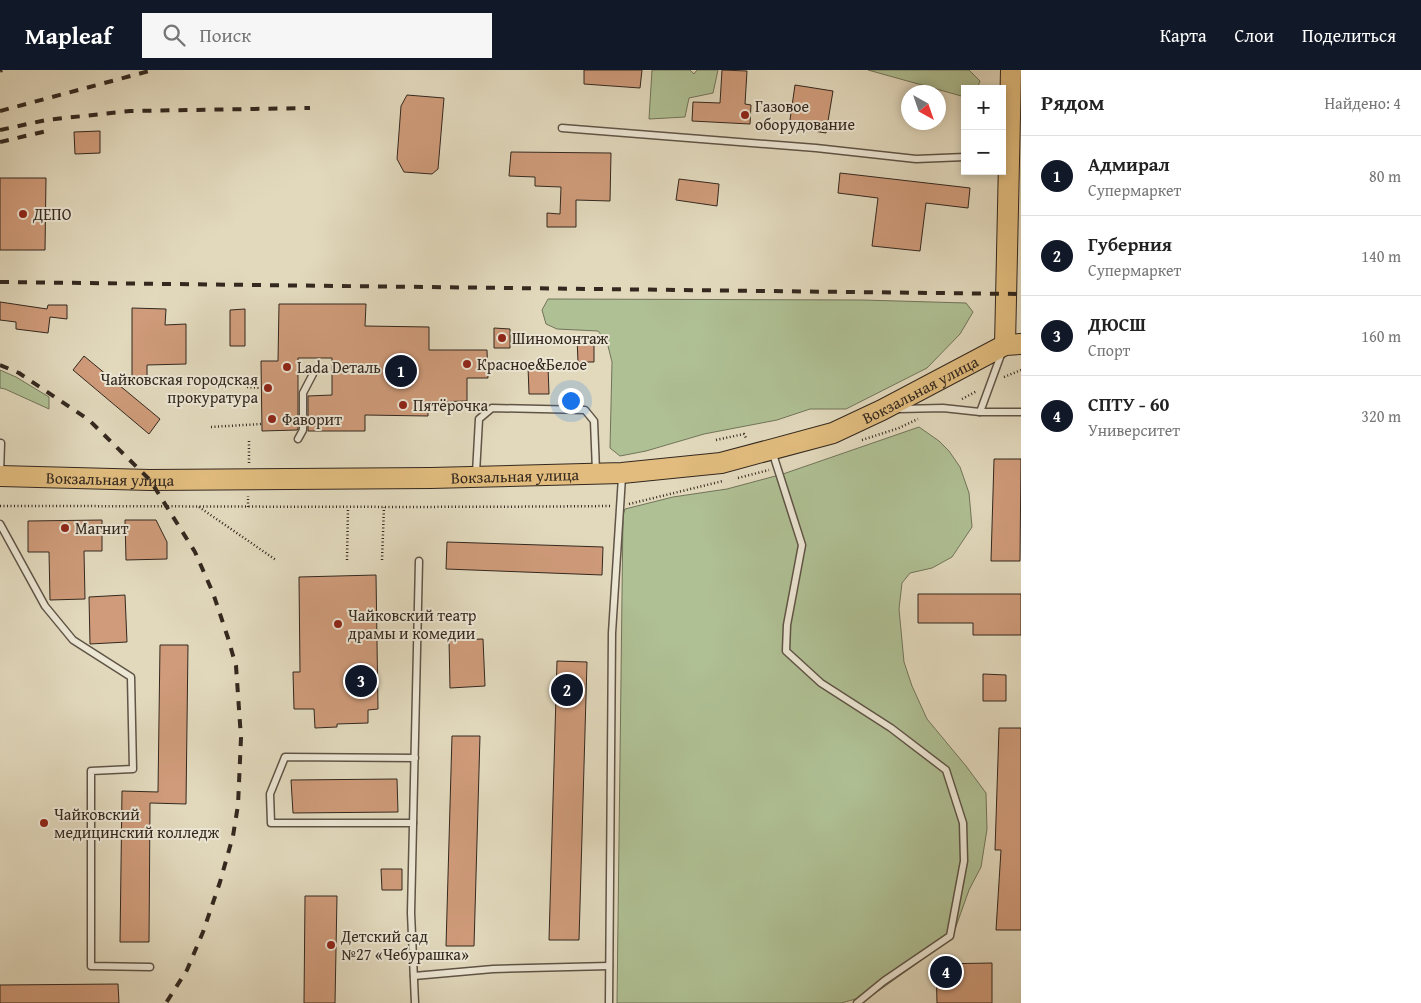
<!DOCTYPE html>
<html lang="ru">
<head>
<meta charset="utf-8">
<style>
  :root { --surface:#fff; --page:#f6f6f6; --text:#222; --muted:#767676; --line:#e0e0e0; --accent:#111827 }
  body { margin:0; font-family:"Gentium Book Plus",serif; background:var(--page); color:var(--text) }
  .controls { position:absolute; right:15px; top:15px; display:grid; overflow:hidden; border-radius:0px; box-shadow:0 2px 8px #0003 }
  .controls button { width:45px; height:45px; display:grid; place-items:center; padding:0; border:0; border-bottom:1px solid var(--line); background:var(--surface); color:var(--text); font:25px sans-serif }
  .compass { position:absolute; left:901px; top:15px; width:45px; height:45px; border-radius:50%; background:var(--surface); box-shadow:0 2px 8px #0003; rotate:140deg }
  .you { position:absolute; left:570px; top:330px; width:18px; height:18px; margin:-12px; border:4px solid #fff; border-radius:50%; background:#1a73e8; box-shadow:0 0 0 8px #1a73e833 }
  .badge { display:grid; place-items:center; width:32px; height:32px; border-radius:50%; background:var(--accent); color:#fff; font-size:16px; font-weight:700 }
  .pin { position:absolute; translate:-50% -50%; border:2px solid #fff; box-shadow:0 1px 5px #0006 }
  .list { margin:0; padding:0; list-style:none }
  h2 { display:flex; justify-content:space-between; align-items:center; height:65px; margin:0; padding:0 20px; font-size:21px }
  h2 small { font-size:16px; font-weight:400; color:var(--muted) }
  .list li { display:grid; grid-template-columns:32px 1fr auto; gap:15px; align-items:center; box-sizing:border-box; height:80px; padding:0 20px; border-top:1px solid var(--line) }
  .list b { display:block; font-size:19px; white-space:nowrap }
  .list p { margin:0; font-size:16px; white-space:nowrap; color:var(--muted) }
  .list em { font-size:16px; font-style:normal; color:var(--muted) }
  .icon { flex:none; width:28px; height:28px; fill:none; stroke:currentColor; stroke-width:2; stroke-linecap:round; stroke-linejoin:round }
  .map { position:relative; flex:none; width:1021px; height:933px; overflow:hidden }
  header { display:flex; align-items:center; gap:30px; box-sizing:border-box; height:70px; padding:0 25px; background:var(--accent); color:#fff }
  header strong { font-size:24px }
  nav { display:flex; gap:28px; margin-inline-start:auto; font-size:18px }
  .search { width:350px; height:45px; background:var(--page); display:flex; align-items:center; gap:12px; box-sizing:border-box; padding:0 18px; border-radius:0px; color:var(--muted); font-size:19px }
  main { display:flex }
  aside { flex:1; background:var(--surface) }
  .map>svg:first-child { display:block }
</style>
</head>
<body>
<header>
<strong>Mapleaf</strong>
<div class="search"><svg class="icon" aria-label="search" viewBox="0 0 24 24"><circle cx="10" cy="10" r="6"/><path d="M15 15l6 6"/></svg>Поиск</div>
<nav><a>Карта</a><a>Слои</a><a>Поделиться</a></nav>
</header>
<main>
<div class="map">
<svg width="1021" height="933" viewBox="0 0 1021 933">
  <rect width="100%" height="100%" fill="#e2d9bd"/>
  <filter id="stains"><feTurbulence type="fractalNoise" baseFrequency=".004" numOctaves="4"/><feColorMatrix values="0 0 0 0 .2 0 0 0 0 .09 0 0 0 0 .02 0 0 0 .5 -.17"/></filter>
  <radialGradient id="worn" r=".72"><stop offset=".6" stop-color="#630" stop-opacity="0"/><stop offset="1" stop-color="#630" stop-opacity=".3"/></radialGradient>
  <g fill="#afc094" stroke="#71745a">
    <path d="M652,0H690L694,4L697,0H718L713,23L689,28L685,47L649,49Z"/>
    <path d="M868,0H969L980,11L977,19H965V27Z"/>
    <path d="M548,229L863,230L966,233L973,242L960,264L927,298L846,339H810L777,350L704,364L646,381L620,386L610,378L612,292L607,272L598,261L557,259L546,254L542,240Z"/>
    <path d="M0,300L16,307L49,327V339L5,319L0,318Z"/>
    <path d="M919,357L939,371L949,381L960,397L969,423L972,457L952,487L932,498L910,503L902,513L899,539L904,592L912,616L927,649L966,696L986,723L987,759L981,797L969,820L954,862L940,877L874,924L841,933H617L623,445L625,439L673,427L727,419L783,404Z"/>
  </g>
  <g fill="#cf9b7a" stroke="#33281f">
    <path d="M584,0H642L640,18L584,14Z"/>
    <path d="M722,0L747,1L745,34L751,35L750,54L692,51L693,32L720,33Z"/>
    <path d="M795,15L833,21L826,63L789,57Z"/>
    <path d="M407,25L444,28L438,99L432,104L404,102L397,89L401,36Z"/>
    <path d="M100,61V83L75,84L74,62Z"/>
    <path d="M511,82L611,83L610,131L576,130V157H547V143L560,144L561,117L535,116V107L509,106Z"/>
    <path d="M840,103L970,118L968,138L926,133L920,181L872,176L878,128L838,123Z"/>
    <path d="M0,108H46L45,180H0Z"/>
    <path d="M679,109L719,114L717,136L676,130Z"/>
    <path d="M0,232L47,239L48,235H67V249L50,247L48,263L16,259V252L0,250Z"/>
    <path d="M279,234H366L365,256L429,257V280H487L488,308H467V331L428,332V346L365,345V361H308V326L332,325V288H298V359L297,360L262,361L261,291H278Z"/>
    <path d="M132,238L166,239L165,255L186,254V294L147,295V313H132Z"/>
    <path d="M245,239V276H230V240Z"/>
    <path d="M494,258L510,259V278H494Z"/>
    <path d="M594,267V292H578L577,268Z"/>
    <path d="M84,286L160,349L149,364L73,300Z"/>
    <path d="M528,296H548L549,324H529Z"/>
    <path d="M994,389H1021L1020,491H991Z"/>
    <path d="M102,450V481H84L85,529L50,530L49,482H28V451Z"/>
    <path d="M125,450H156L167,472V489L126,490Z"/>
    <path d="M447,472L603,477L602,505L446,499Z"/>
    <path d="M376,505L378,639L368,640V653L337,654V657L315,658L314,639H294L293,602H300L299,507Z"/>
    <path d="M918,524H1021V565H973V553H918Z"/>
    <path d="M125,525L127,572L90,574L89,527Z"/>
    <path d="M483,569L485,616L450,618L449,570Z"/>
    <path d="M160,575H188L186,734L150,733L149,872H120L122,721L158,722Z"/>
    <path d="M557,591L587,592L579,870H549Z"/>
    <path d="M983,604L1006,605V631H983Z"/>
    <path d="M999,658H1021V860H996L1001,780H995Z"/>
    <path d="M452,666H480L474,876H446Z"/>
    <path d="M397,709L398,742L293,743L291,710Z"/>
    <path d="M381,799H402V820H382Z"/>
    <path d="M305,826H337L335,933H304Z"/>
    <path d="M992,893V933H937L936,894Z"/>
    <path d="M118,914L119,933H0V915Z"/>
  </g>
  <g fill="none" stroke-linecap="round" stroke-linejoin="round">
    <defs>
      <g id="lane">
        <path d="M562,58L816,78L916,89L965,87"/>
        <path d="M898,339L943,338L980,342H1021"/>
        <path d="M980,342L1002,282"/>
        <path d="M298,369L303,360V323L313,304"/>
        <path d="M772,381L802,475L787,555L786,581L821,613L891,658L946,700L963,753L964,791L950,866L884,911L857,933"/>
        <path d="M476,403L479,349L492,338L585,340L594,351L596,401"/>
        <path d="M0,404L1,373"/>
        <path d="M0,454L45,536L73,570L131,607L133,699L91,701V896L150,897"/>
        <path d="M413,753H271L270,724L285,687L415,688"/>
        <path d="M414,906L493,899L609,896"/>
        <path d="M415,933L411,843L419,491"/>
        <path d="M609,933L612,563L622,407"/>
      </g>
      <g id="primary">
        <path d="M1005,275L1011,0"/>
        <path id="s1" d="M0,406L150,410L431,408L622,403L721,393L833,363L882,340L1005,275L1021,274"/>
      </g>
    </defs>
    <use href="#lane" stroke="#5f5446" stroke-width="9"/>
    <use href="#primary" stroke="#33281f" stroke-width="22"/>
    <g stroke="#33281f" stroke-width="2.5" stroke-dasharray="1 2.5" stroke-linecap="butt">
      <path d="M1004,307L1021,300"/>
      <path d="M247,317L261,318"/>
      <path d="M962,329L977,321"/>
      <path d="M211,357L261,354"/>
      <path d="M716,370L744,364L746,368"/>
      <path d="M862,370L899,358L918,349"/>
      <path d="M249,393V370"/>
      <path d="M738,408L769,400"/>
      <path d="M629,434L723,411"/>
      <path d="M0,436C204,436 407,438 611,436"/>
      <path d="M199,437L276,490"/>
      <path d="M248,437V426"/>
      <path d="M347,490L348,438"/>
      <path d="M382,490L384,437"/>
    </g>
    <use href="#lane" stroke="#ece6d4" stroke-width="6"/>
    <use href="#primary" stroke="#e1bc7e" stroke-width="20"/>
    <g stroke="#33281f" stroke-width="4" stroke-dasharray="9 9" stroke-linecap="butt">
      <path d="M0,1L2,0"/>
      <path d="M0,41L153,0"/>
      <path d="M0,60L46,50L130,41L310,38"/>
      <path d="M0,72L51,60"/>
      <path d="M0,212L1021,224"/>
      <path d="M0,295L19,303L89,350L150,410L195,482L213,523L228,568L236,596L241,668L238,735L233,766L220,812L203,862L187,900L166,933"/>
    </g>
  </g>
  <g fill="#8f2418" stroke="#ece6d4" stroke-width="2">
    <circle cx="745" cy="45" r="5"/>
    <circle cx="23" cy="144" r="5"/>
    <circle cx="502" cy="268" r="5"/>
    <circle cx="467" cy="294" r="5"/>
    <circle cx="287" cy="297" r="5"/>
    <circle cx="268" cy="318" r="5"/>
    <circle cx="403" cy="335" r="5"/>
    <circle cx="272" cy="349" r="5"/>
    <circle cx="65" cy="458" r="5"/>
    <circle cx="338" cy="554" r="5"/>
    <circle cx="44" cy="753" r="5"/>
    <circle cx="331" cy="875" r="5"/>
  </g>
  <g text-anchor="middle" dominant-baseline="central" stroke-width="4" stroke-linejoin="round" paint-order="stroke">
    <g font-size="16" fill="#33281f" stroke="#ece6d4" text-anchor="start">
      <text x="755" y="36">Газовое<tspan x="755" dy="18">оборудование</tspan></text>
      <text x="33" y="144">ДЕПО</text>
      <text x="512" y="268">Шиномонтаж</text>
      <text x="477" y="294">Красное&amp;Белое</text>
      <text x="297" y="297">Lada Dеталь</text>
      <text x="258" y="309" text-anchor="end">Чайковская городская<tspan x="258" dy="18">прокуратура</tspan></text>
      <text x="413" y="335">Пятёрочка</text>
      <text x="282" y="349">Фаворит</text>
      <text x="75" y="458">Магнит</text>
      <text x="348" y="545">Чайковский театр<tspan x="348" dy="18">драмы и комедии</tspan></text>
      <text x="54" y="744">Чайковский<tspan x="54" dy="18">медицинский колледж</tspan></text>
      <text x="341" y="866">Детский сад<tspan x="341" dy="18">№27 «Чебурашка»</tspan></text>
    </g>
    <g font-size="16" fill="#33281f" stroke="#ece6d4">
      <text stroke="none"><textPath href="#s1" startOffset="935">Вокзальная улица</textPath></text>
      <text stroke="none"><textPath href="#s1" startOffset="515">Вокзальная улица</textPath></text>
      <text stroke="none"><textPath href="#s1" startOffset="110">Вокзальная улица</textPath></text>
    </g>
  </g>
  <rect width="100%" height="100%" filter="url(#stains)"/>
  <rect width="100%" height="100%" fill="url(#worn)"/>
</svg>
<div class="controls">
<button>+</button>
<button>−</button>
</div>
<svg class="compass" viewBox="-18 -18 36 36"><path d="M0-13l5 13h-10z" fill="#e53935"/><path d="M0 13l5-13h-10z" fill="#767676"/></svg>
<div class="you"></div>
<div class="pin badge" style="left:401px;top:301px">1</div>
<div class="pin badge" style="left:567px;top:620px">2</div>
<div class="pin badge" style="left:361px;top:611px">3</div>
<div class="pin badge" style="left:946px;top:902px">4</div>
</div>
<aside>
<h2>Рядом<small>Найдено: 4</small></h2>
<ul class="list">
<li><span class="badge">1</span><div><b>Адмирал</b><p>Супермаркет</p></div><em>80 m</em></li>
<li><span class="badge">2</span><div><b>Губерния</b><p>Супермаркет</p></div><em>140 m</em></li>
<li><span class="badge">3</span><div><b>ДЮСШ</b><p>Спорт</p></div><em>160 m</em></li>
<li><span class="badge">4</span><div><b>СПТУ - 60</b><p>Университет</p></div><em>320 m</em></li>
</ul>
</aside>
</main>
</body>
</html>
